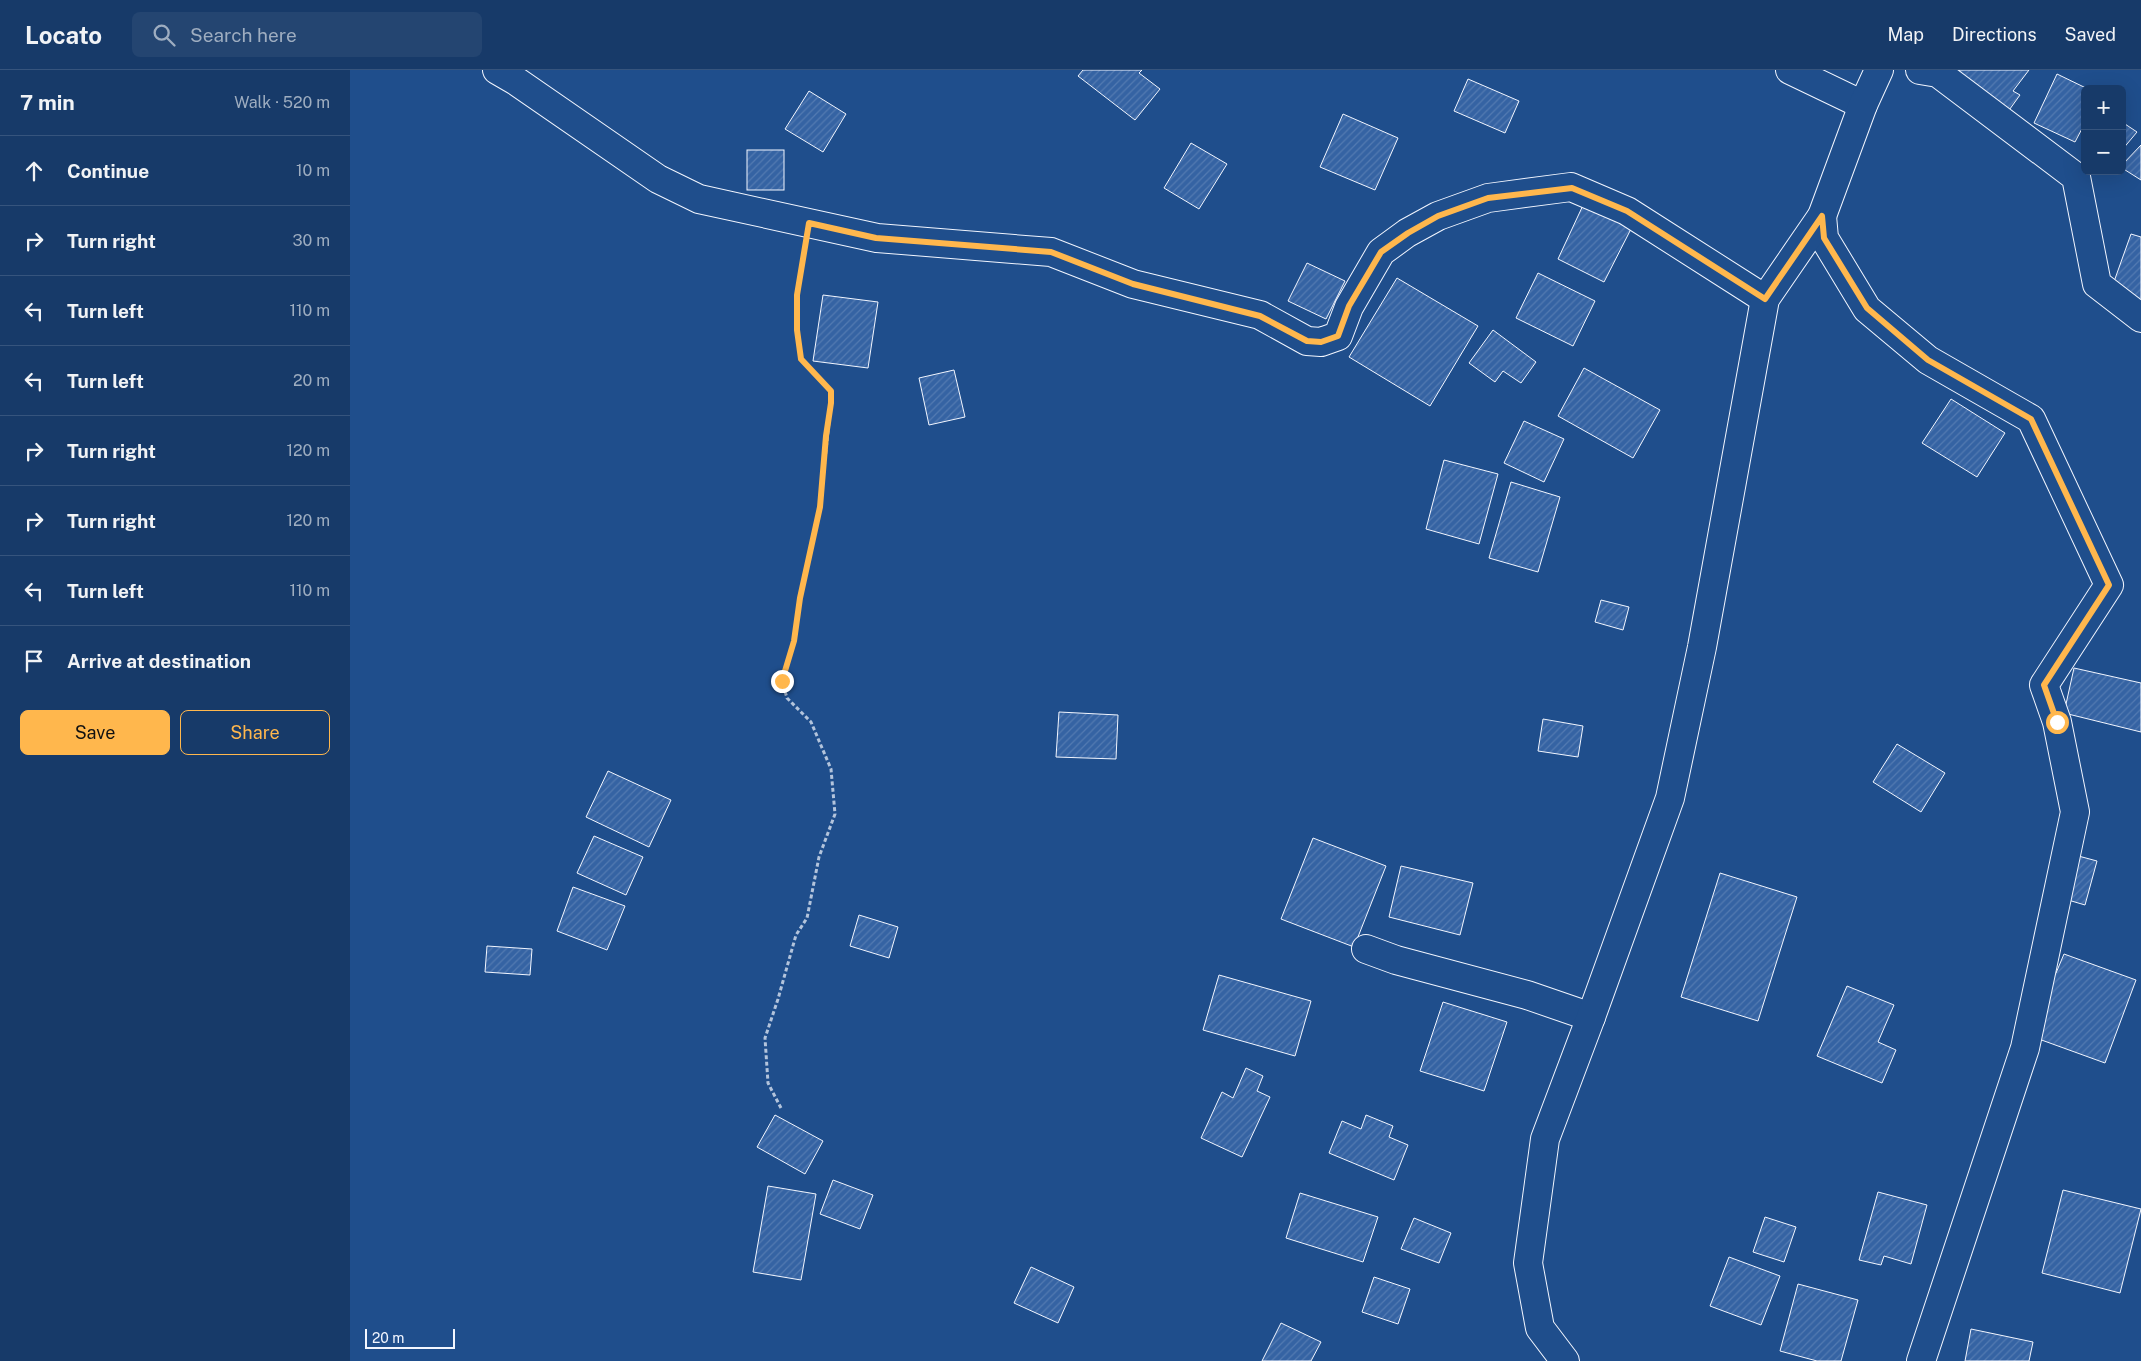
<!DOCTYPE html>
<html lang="en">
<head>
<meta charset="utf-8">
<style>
  :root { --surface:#173a69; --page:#244571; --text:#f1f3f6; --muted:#9eadc0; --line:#36547d; --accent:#ffb74d }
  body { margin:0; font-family:"Public Sans",sans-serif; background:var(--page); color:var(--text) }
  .controls { position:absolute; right:15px; top:15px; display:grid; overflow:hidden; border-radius:8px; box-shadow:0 5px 20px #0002 }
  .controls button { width:45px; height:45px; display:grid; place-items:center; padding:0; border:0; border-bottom:1px solid var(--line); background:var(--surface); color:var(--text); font:25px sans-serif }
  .scale { position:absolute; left:15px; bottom:12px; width:90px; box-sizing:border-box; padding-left:5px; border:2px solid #f2f6ff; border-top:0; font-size:14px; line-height:18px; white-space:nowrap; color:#f2f6ff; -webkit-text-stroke:4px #1f4e8c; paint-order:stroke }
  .stop { position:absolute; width:15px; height:15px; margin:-11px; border:4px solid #ffb74d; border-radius:50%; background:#fff }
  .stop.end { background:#ffb74d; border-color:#fff; box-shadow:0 1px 5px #0008 }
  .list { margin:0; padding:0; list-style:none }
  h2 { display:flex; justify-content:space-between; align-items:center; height:65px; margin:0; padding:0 20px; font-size:21px }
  h2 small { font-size:16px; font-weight:400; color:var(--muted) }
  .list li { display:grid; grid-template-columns:32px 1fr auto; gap:15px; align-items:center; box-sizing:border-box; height:70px; padding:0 20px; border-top:1px solid var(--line) }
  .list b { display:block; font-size:19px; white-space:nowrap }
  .list em { font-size:16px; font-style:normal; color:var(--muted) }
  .actions { display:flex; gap:10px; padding:15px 20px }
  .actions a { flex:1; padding:11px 0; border:1px solid var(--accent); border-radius:8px; text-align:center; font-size:18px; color:var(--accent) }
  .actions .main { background:var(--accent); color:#111 }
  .icon { flex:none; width:28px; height:28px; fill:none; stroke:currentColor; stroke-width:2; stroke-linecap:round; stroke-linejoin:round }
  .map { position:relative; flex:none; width:1791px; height:1291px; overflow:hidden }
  header { display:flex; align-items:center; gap:30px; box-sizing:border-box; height:70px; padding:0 25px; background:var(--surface); border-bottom:1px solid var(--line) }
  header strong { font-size:24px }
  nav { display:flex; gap:28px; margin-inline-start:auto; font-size:18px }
  .search { width:350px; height:45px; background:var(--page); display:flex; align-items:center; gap:12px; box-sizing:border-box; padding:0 18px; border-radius:8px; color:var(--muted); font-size:19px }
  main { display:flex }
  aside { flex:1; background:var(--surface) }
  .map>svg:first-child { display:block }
</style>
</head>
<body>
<header>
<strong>Locato</strong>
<div class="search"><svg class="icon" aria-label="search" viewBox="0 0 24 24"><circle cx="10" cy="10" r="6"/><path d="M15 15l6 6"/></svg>Search here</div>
<nav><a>Map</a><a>Directions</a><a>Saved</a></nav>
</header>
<main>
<aside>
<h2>7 min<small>Walk · 520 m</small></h2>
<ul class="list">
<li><svg class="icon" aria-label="ahead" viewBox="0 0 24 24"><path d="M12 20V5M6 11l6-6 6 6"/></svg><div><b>Continue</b></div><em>10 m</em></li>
<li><svg class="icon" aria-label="right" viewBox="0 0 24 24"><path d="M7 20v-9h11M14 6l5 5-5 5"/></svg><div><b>Turn right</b></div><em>30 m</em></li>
<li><svg class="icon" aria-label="left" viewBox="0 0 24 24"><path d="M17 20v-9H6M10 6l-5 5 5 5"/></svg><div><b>Turn left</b></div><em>110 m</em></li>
<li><svg class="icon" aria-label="left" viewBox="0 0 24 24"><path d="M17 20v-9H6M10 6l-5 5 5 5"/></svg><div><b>Turn left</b></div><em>20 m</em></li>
<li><svg class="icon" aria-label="right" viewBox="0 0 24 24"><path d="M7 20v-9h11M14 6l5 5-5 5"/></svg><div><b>Turn right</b></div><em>120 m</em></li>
<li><svg class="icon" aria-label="right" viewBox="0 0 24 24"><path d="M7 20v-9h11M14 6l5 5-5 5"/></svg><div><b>Turn right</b></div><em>120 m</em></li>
<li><svg class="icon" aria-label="left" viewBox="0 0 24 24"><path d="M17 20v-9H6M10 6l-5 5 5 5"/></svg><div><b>Turn left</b></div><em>110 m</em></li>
<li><svg class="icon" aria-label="arrive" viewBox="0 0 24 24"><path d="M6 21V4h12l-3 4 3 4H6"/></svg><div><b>Arrive at destination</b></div></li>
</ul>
<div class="actions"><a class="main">Save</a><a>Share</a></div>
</aside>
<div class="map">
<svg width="1791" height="1291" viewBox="0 0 1791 1291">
  <defs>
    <pattern id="building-hatch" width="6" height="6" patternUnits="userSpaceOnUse" patternTransform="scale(1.25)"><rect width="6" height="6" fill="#3563a3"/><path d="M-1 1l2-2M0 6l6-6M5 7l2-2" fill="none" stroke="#537ab1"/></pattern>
  </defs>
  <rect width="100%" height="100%" fill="#1f4e8c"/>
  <g fill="url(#building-hatch)" stroke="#f2f6ff">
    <path d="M733,0H792L789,3L810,19L785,50L728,6Z"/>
    <path d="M1610,0H1679L1663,21L1670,25L1657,43L1603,10Z"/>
    <path d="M1707,4L1738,19H1735V53L1725,72L1684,53Z"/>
    <path d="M1118,9L1169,31L1155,63L1104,41Z"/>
    <path d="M459,21L496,44L473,82L435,59Z"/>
    <path d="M993,44L1048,68L1025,120L970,97Z"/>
    <path d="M1772,52L1787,62L1772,80Z"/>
    <path d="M841,73L877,94L849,139L814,118Z"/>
    <path d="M1791,75V110L1772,98V95Z"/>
    <rect x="397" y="80" width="37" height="40"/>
    <path d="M1235,131L1283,155L1254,212L1208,189Z"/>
    <path d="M1781,164L1791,167V231L1761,220Z"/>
    <path d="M957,193L995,211L976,249L938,231Z"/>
    <path d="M1188,203L1245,231L1223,276L1166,248Z"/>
    <path d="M1047,208L1128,256L1080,336L999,287Z"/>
    <path d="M473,225L528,232L518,298L463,291Z"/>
    <path d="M1143,260L1186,292L1171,313L1153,301L1145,312L1119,293Z"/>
    <path d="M1234,298L1310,340L1283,388L1208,346Z"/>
    <path d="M604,300L615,347L579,355L569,308Z"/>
    <path d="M1601,329L1655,363L1627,407L1572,373Z"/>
    <path d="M1174,351L1214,369L1194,412L1154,393Z"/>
    <path d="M1094,390L1148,404L1129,474L1076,459Z"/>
    <path d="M1161,412L1210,427L1188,502L1139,488Z"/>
    <path d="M1251,530L1279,537L1273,560L1245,552Z"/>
    <path d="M1724,598L1791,613V662L1714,643Z"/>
    <path d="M709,642L768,645L766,689L706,687Z"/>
    <path d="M1193,649L1233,656L1228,687L1188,681Z"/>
    <path d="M1547,674L1595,703L1571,742L1523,712Z"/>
    <path d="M258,701L321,730L299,777L236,747Z"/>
    <path d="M244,766L293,787L276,825L227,803Z"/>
    <path d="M963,768L1036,796L1004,877L931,849Z"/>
    <path d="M1721,784L1747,791L1735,835L1708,827Z"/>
    <path d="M1051,796L1123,813L1110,865L1039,847Z"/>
    <path d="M1370,803L1447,827L1408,951L1331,927Z"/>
    <path d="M223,817L275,836L257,880L207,861Z"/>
    <path d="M509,845L548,857L539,888L500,876Z"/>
    <path d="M137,876L182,879L180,905L135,902Z"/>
    <path d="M1714,884L1786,910L1755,993L1686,968L1697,900L1706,903Z"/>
    <path d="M869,905L961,931L945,986L853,960Z"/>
    <path d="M1497,916L1544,935L1528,972L1546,980L1532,1013L1467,986Z"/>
    <path d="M1093,932L1157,952L1134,1021L1070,1001Z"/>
    <path d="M896,998L913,1006L907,1021L920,1027L892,1087L851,1068L872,1022L883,1028Z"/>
    <path d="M425,1045L473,1071L455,1104L407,1077Z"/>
    <path d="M1016,1045L1043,1056L1039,1067L1058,1075L1044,1110L979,1083L992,1051L1011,1059Z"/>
    <path d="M483,1110L523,1125L510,1159L470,1144Z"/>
    <path d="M418,1116L466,1124L451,1210L403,1202Z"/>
    <path d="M1713,1120L1791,1139L1770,1223L1692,1203Z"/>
    <path d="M1528,1122L1577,1135L1561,1194L1534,1186L1531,1195L1509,1190Z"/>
    <path d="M950,1123L1028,1147L1013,1192L936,1168Z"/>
    <path d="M1415,1147L1446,1157L1434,1192L1403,1182Z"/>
    <path d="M1064,1148L1101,1163L1089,1193L1051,1179Z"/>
    <path d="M1379,1187L1430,1206L1411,1255L1360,1236Z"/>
    <path d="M681,1197L724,1217L708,1253L664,1233Z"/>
    <path d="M1024,1207L1060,1219L1048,1254L1012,1242Z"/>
    <path d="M1448,1214L1508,1230L1491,1291H1467L1430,1281Z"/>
    <path d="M931,1253L971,1272L961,1291H912Z"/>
    <path d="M1621,1259L1683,1272L1679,1291H1615Z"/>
  </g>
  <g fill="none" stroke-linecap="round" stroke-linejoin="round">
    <defs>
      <g id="minor">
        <path d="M147,0L166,11L308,109L349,129L527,168L701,182L783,214L910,245L957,271L971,272L988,266L999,237L1031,182L1057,163L1088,146L1138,128L1221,117L1277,141L1415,229"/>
        <path d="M1440,0L1513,35"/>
        <path d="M1570,0L1588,3L1726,107L1747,214L1791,248"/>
        <path d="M1472,146L1474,168L1517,239L1578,290L1681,349L1759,515L1694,615L1707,652L1725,742L1675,978L1571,1291"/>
        <path d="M1016,879L1046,890L1177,925L1241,947"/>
        <path d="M1215,1291L1190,1258L1178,1193L1195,1069L1241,947L1320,728L1352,577L1415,229L1472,146L1513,35L1529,0"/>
      </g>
    </defs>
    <use href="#minor" stroke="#f2f6ff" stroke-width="30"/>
    <path stroke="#b3c4dc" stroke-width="3" stroke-dasharray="4 2.5" stroke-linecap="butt" d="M431,1038L418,1013L415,968L428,929L446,865L457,848L469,787L485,744L481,699L461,652L437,628L432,611L444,571L450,528L470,437L481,333V321L451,289L447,259V225L454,181"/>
    <use href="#minor" stroke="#1f4e8c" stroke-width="28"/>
  </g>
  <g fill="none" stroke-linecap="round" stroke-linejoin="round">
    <path stroke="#ffb74d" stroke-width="6" d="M432,611L444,571L450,528L470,437L476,366L481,333V321L451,289L447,260V225L459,153L526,168L701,182L783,214L910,246L957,271L971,272L988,266L999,236L1031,182L1058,163L1088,146L1138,128L1222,118L1277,141L1415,229L1472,146L1474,168L1517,238L1578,290L1681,349L1759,515L1694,615L1707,652"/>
  </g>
</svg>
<div class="controls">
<button>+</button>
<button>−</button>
</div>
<div class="scale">20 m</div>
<div class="stop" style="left:1707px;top:652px"></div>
<div class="stop end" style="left:432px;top:611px"></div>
</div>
</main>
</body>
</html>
